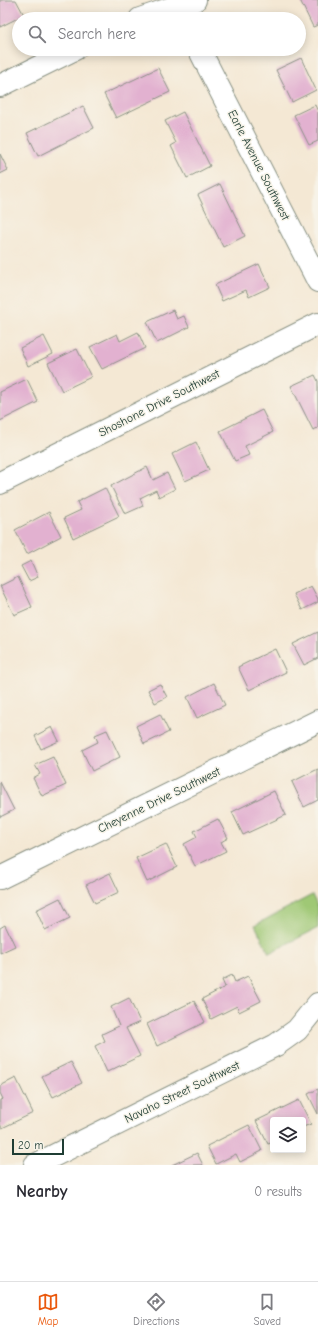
<!DOCTYPE html>
<html lang="en">
<head>
<meta charset="utf-8">
<style>
  :root { --surface:#fff; --page:#f7f7f7; --text:#2b2b33; --muted:#7c7c81; --line:#e1e1e2; --accent:#ea580c }
  body { margin:0; font-family:"Comic Neue",sans-serif; background:var(--page); color:var(--text) }
  .controls { position:absolute; right:12px; bottom:12px; display:grid; overflow:hidden; border-radius:4px; box-shadow:0 2px 10px #0003 }
  .controls button { width:36px; height:36px; display:grid; place-items:center; padding:0; border:0; border-bottom:1px solid var(--line); background:var(--surface); color:var(--text); font:20px sans-serif }
  .scale { position:absolute; left:12px; bottom:10px; width:52px; box-sizing:border-box; padding-left:4px; border:2px solid #1f3d34; border-top:0; font-size:11px; line-height:14px; white-space:nowrap; color:#1f3d34; -webkit-text-stroke:3px #f7f3e8; paint-order:stroke }
  .list { margin:0; padding:0; list-style:none }
  h2 { display:flex; justify-content:space-between; align-items:center; height:52px; margin:0; padding:0 16px; font-size:17px }
  h2 small { font-size:13px; font-weight:400; color:var(--muted) }
  .icon { flex:none; width:22px; height:22px; fill:none; stroke:currentColor; stroke-width:2; stroke-linecap:round; stroke-linejoin:round }
  .map { position:relative; flex:none; width:318px; height:1165px; overflow:hidden }
  .search { position:absolute; background:var(--surface); box-shadow:0 2px 10px #0003; left:12px; right:12px; top:12px; height:44px; display:flex; align-items:center; gap:10px; box-sizing:border-box; padding:0 14px; border-radius:22px; color:var(--muted); font-size:15px }
  .sheet { height:116px; background:var(--surface) }
  nav { display:flex; justify-content:space-around; align-items:center; box-sizing:border-box; height:56px; border-top:1px solid var(--line); background:var(--surface); font-size:11px; color:var(--muted) }
  nav a { display:grid; justify-items:center; gap:2px }
  nav .on { color:var(--accent) }
  .map>svg:first-child { display:block }
</style>
</head>
<body>
<div class="map">
<svg width="318" height="1165" viewBox="0 0 318 1165">
  <rect width="100%" height="100%" fill="#f7f3e8"/>
  <filter id="ink" filterUnits="userSpaceOnUse"><feTurbulence type="fractalNoise" baseFrequency=".025" numOctaves="2"/><feDisplacementMap in="SourceGraphic" scale="8" xChannelSelector="R" yChannelSelector="G"/><feConvolveMatrix kernelMatrix="1 2 1 2 8 2 1 2 1" color-interpolation-filters="sRGB"/></filter>
  <filter id="wash" filterUnits="userSpaceOnUse"><feTurbulence type="fractalNoise" baseFrequency=".012" numOctaves="4" result="noise"/><feDisplacementMap in="SourceGraphic" scale="16" xChannelSelector="R" yChannelSelector="G"/><feGaussianBlur stdDeviation="0.9" result="paint"/><feColorMatrix in="noise" values="0 0 0 0 0 0 0 0 0 0 0 0 0 0 0 0 0 1.4 0 .05"/><feComposite in="paint" operator="in"/></filter>
  <g filter="url(#wash)">
    <rect width="100%" height="100%" fill="#f4e8d4"/>
    <path fill="#9fc875" stroke="#5f8254" d="M312,895L318,907V928L269,953L255,925Z"/>
    <g id="blocks">
      <g fill="#e2b1d0">
        <path d="M0,0H16L24,15L0,27Z"/>
        <path d="M300,0H318V25L313,27Z"/>
        <path d="M301,58L316,90L292,102L276,70Z"/>
        <path d="M158,68L170,92L116,118L104,94Z"/>
        <path d="M315,105L318,112V141L309,145L294,115Z"/>
        <path d="M83,106L94,128L38,156L27,133Z"/>
        <path d="M183,112L210,166L187,178L171,146L176,143L165,121Z"/>
        <path d="M0,154L8,170L0,174Z"/>
        <path d="M220,184L245,236L223,247L198,195Z"/>
        <path d="M259,264L270,287L249,297L246,290L222,301L215,285Z"/>
        <path d="M173,310L177,319L184,316L189,327L157,343L147,322Z"/>
        <path d="M138,332L145,348L102,369L90,347L117,334L120,341Z"/>
        <path d="M44,336L53,354L28,366L20,348Z"/>
        <path d="M77,349L91,377L62,391L48,363Z"/>
        <path d="M315,375L318,381V428L313,430L291,386Z"/>
        <path d="M27,379L38,402L0,421V392Z"/>
        <path d="M262,410L273,432L245,446L249,455L235,461L220,431Z"/>
        <path d="M196,442L209,470L185,481L172,454Z"/>
        <path d="M147,467L153,480L167,473L175,489L159,497L156,490L140,498L143,506L125,514L111,486Z"/>
        <path d="M105,488L119,516L73,538L64,518L81,510L77,502Z"/>
        <path d="M49,512L61,536L27,554L15,530Z"/>
        <path d="M31,561L38,577L29,581L21,566Z"/>
        <path d="M18,577L32,607L14,615L0,586Z"/>
        <path d="M311,586L318,599V602L302,610L294,594Z"/>
        <path d="M318,632V658L304,665L293,644Z"/>
        <path d="M275,649L286,672L249,690L238,667Z"/>
        <path d="M214,683L225,705L197,718L187,697Z"/>
        <path d="M160,684L167,697L155,703L148,690Z"/>
        <path d="M160,714L169,732L144,744L136,726Z"/>
        <path d="M52,727L59,741L41,749L35,736Z"/>
        <path d="M107,730L120,757L92,771L82,750L98,742L95,735Z"/>
        <path d="M53,757L66,785L42,796L33,778L40,774L35,765Z"/>
        <path d="M318,769V800L304,807L292,782Z"/>
        <path d="M0,782L14,810L0,817Z"/>
        <path d="M274,791L286,815L243,835L232,812Z"/>
        <path d="M218,819L228,838L221,842L226,851L195,866L184,844L197,837L194,831Z"/>
        <path d="M166,844L177,867L147,882L136,858Z"/>
        <path d="M110,873L119,892L95,903L86,885Z"/>
        <path d="M60,898L70,918L45,930L36,910Z"/>
        <path d="M5,925L15,946L0,953V928Z"/>
        <path d="M232,975L235,982L248,976L261,1001L239,1012L237,1006L211,1019L202,999L225,987L222,980Z"/>
        <path d="M129,998L140,1022L126,1028L140,1056L107,1072L95,1046L105,1041L102,1034L119,1026L111,1007Z"/>
        <path d="M194,1001L205,1022L157,1046L147,1024Z"/>
        <path d="M71,1062L82,1083L53,1097L42,1076Z"/>
        <path d="M16,1078L33,1113L2,1128L0,1124V1100L3,1099L0,1093V1086Z"/>
        <path d="M318,1089V1114L308,1094Z"/>
        <path d="M299,1100L311,1124L303,1127V1120H273V1142L268,1144L256,1121Z"/>
        <path d="M249,1125L262,1151L240,1162L236,1154L216,1164L207,1146Z"/>
        <path d="M197,1153L203,1165H172Z"/>
      </g>
    </g>
  </g>
  <g filter="url(#ink)">
    <use href="#blocks" fill-opacity="0" stroke="#8a9284" stroke-width="1"/>
    <g fill="none" stroke-linecap="round" stroke-linejoin="round">
      <defs>
        <g id="minor">
          <path d="M140,19L195,0"/>
          <path d="M199,49L318,281"/>
          <path d="M0,86L75,49"/>
          <path d="M0,483L318,324"/>
          <path d="M0,878L318,721"/>
          <path d="M35,1165L276,1045L297,1030L318,1004"/>
        </g>
      </defs>
      <use href="#minor" stroke="#8a9284" stroke-width="24"/>
      <use href="#minor" stroke="#fff" stroke-width="22"/>
    </g>
  </g>
  <g text-anchor="middle" dominant-baseline="central" stroke-width="3" stroke-linejoin="round" paint-order="stroke">
    <g font-size="12" fill="#1f3d34" stroke="#f7f3e8">
      <text transform="translate(259 165) rotate(63)">Earle Avenue Southwest</text>
      <text transform="translate(159 403) rotate(-27)">Shoshone Drive Southwest</text>
      <text transform="translate(159 800) rotate(-26)">Cheyenne Drive Southwest</text>
      <text transform="translate(182 1092) rotate(-26)">Navaho Street Southwest</text>
    </g>
  </g>
</svg>
<div class="controls">
<button><svg class="icon" aria-label="layers" viewBox="0 0 24 24"><path d="M12 4l9 5-9 5-9-5zM3 14l9 5 9-5"/></svg></button>
</div>
<div class="scale">20 m</div>
<div class="search"><svg class="icon" aria-label="search" viewBox="0 0 24 24"><circle cx="10" cy="10" r="6"/><path d="M15 15l6 6"/></svg>Search here</div>
</div>
<section class="sheet">
<h2>Nearby<small>0 results</small></h2>
<ul class="list">
</ul>
</section>
<nav>
<a class="on"><svg class="icon" aria-label="map" viewBox="0 0 24 24"><path d="M3 6l6-2 6 2 6-2v14l-6 2-6-2-6 2zM9 4v14M15 6v14"/></svg>Map</a>
<a><svg class="icon" aria-label="directions" viewBox="0 0 24 24"><path d="M12 3l9 9-9 9-9-9zM9 14v-3h6M13 9l2 2-2 2"/></svg>Directions</a>
<a><svg class="icon" aria-label="saved" viewBox="0 0 24 24"><path d="M7 4h10v16l-5-4-5 4z"/></svg>Saved</a>
</nav>
</body>
</html>
